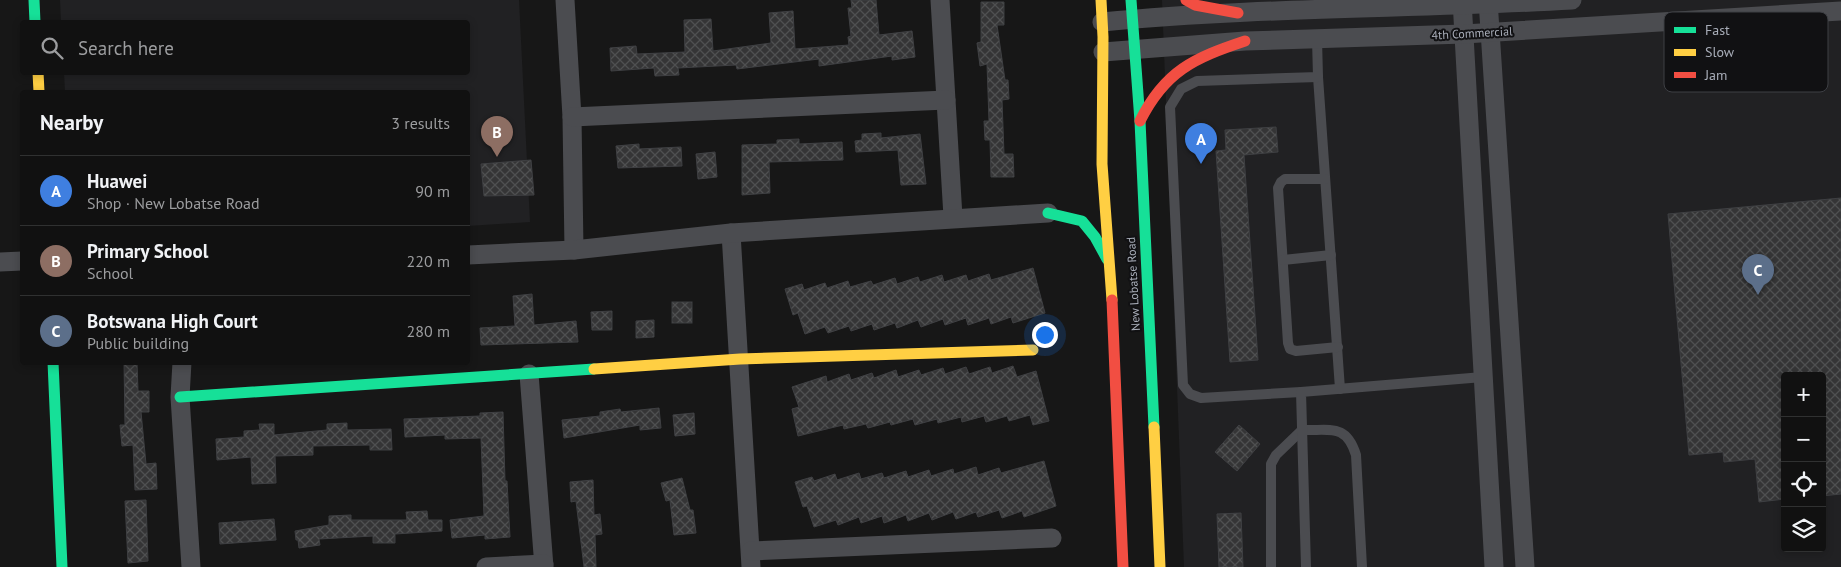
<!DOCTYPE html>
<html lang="en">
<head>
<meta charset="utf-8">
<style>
  :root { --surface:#111; --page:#1e1f1f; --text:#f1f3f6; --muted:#9c9d9f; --line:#303131; --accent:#b45309 }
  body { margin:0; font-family:"PT Sans",sans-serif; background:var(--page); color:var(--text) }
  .controls { position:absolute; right:15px; bottom:15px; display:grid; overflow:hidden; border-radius:5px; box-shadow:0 2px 8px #0003 }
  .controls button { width:45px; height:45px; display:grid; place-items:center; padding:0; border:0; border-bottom:1px solid var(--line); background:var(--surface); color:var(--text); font:25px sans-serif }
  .you { position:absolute; left:1044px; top:334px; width:18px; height:18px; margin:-12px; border:4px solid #fff; border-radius:50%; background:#1a73e8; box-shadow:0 0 0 8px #1a73e833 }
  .badge { display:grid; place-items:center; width:32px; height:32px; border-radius:50%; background:var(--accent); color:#fff; font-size:16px; font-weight:700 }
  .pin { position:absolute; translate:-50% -41px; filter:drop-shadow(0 1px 2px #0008) }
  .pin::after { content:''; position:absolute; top:26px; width:18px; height:15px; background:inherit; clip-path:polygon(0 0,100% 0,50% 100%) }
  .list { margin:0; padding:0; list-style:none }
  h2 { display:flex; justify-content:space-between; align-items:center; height:65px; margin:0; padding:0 20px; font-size:21px }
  h2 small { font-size:16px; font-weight:400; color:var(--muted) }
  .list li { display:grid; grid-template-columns:32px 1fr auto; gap:15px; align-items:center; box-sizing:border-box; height:70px; padding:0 20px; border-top:1px solid var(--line) }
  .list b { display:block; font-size:19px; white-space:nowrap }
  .list p { margin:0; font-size:16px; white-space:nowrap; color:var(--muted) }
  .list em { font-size:16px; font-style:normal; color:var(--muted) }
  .icon { flex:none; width:28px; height:28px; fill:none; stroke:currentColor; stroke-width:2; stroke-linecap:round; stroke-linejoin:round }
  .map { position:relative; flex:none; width:1841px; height:567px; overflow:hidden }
  .search { position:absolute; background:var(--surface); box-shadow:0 2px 8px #0003; left:20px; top:20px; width:450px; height:55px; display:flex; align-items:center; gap:12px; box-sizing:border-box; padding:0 18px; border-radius:5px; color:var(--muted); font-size:19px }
  .panel { position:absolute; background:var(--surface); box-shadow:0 2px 8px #0003; left:20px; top:90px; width:450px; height:275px; border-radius:5px }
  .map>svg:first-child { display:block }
</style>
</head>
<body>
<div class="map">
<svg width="1841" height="567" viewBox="0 0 1841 567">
  <defs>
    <pattern id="building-cross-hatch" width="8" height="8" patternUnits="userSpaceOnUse" patternTransform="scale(1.25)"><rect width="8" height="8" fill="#353536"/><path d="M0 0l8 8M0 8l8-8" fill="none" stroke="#4f5051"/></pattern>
  </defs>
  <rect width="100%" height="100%" fill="#171717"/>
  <g fill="#212123" fill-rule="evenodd">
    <path d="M60,0H519L530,222L468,226V92H65L64,73L468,72V22H61Z"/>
    <path d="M1162,0H1841V567H1184ZM1785,376H1822V548H1785Z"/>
  </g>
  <g fill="url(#building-cross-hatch)" stroke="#3f4043">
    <path d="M851,0H876L879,35L912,31L915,57L892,60V56L819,66V59L737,69L736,65L678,68L679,75L655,76L654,68L611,71L610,48L636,46L637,54L685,52L684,20L711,19L713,51L771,43L769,13L793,11L795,49L849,45L848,37L851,36L848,8H852Z"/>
    <path d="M981,2H1004V25H997L1005,80H1008L1009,99L1002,100L1004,154H1013L1014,177H991L990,140H985L984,121H989L987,64L980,66L977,43L981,42Z"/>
    <path d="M1276,127L1278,152L1244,155L1258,360L1230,362L1216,151L1226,150L1225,130Z"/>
    <path d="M881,133V138L920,134L926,184L901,185L898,150L856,152L855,141L862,140V134Z"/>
    <path d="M799,139V144L842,142L843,160L769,162L770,193L742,195V145L777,144V140Z"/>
    <path d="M639,144V149L681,147L682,166L618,168L616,146Z"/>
    <path d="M715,152L717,177L698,179L696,154Z"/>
    <path d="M531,160L534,195L484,196L481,164Z"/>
    <path d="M1841,198V494L1822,496V376H1785V499L1759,502L1755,459L1724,462L1723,452L1689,455L1668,214Z"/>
    <path d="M1033,268L1045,313L1013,323L1011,317L991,324L989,318L968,325L966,318L945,325L943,319L921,327L918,320L897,328L895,323L874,330L872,324L851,331L849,326L828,333L825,327L805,334L798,313L793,315L785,289L802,284L804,290L825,283L827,288L848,281L850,287L871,281L873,285L895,278L897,284L918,277L920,282L942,275L944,282L966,275L968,281L989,274L991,280Z"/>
    <path d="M532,294L534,325L576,321L578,342L481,345L480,328L515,326L513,296Z"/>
    <rect x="672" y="302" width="20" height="21"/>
    <path d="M612,311V330H592L591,312Z"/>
    <path d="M654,320V337L636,338V321Z"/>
    <path d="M124,362H137L138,391H149V412H141L146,464L156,463L157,489L135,490L133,445L122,446L120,425H125Z"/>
    <path d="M1013,366L1017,377L1036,371L1049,421L1033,425L1030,415L1009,421L1007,416L986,422L984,416L962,422L961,417L938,423L937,419L915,425L913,419L891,425L890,422L868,428L866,424L844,429L843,425L798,436L792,409L799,407L792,387L826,376L827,382L849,374L851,380L872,373L874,378L896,370L898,377L919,370L921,375L943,368L945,374L966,367L969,374L990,367L992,373Z"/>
    <path d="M659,408L661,428L640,430V425L564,438L562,420L600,416V412L620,409L621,412Z"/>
    <path d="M503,412L505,481H507L510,537L485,539V535L452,538L450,520L484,516L481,438L445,439V435L405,437L404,419L480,416V413Z"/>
    <path d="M694,413L695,434L675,436L673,415Z"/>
    <path d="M347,423V430L391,429L392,450H370V445L313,446V455L275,456L276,483L252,484L251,457L217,460L216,439L244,437V431L260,430L259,424H274V435L327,430V424Z"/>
    <path d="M1239,425L1260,444L1237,471L1215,452Z"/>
    <path d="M1044,461L1056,506L1024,517L1022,511L1002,518L999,510L978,517L976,512L956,519L953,512L932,520L929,513L908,521L906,515L884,523L882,516L861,523L859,517L838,525L836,520L814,527L807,506L803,507L795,482L812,477L814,481L835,474L837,480L859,473L861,479L882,473L884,478L906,471L908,477L929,470L931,476L953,469L954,474L976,467L978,475L999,468L1001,473Z"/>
    <path d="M682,478L690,510H693L696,533L674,535L670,500L666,501L661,483Z"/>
    <path d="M593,480L594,515L600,514L602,534L595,535L596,567H584L576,501L571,502L570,482Z"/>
    <path d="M146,500L148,561L128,563L125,501Z"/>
    <path d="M427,511L428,520H442V531L395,534V543H373V536L319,539L320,545L299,548L298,540H296L295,531L329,525V516L351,515V520H407L406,512Z"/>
    <path d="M1241,513L1243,567H1219L1217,514Z"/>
    <path d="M274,519L276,540L220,544L219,523Z"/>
  </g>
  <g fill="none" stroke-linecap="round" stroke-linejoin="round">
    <g stroke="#4b4c50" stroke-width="10">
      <path d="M1318,77L1340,389"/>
      <path d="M1325,179H1285L1281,182L1278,188L1288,343L1290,349L1296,351L1338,347"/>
      <path d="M1283,260L1331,255"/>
      <path d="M1301,392L1201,398L1190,394L1183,385L1170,107L1181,89L1197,81L1318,77L1317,39"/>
      <path d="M1271,567V464L1276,455L1302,430C1330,431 1346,423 1356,455L1362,567"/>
      <path d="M1306,567L1301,392L1483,377"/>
    </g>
    <g stroke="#4b4c50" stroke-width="19">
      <path d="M565,0L572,117L574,250"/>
      <path d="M940,0L953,217"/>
      <path d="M1462,0L1494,567"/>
      <path d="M1488,0L1525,567"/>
      <path d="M1102,22C1258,7 1416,9 1572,0"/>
      <path d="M1103,52L1245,41L1464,34L1841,11"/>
      <path d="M572,117L946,100"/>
      <path d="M731,233L751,567"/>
      <path d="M468,255L574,250L731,233L1048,213"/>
      <path d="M0,262L22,261"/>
      <path d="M182,362L180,397L191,567"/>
      <path d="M529,374L544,567"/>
      <path d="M751,551L1052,538"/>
      <path d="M486,567L544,564"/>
    </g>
    <g stroke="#16e098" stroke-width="11">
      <path d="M34,0L35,22"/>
      <path d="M1131,0L1140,121L1154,427"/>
      <path d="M1048,213L1082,221L1095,237L1107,259"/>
      <path d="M53,362L62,567"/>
      <path d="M180,397L594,369"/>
    </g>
    <g stroke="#ffcf43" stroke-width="11">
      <path d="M1101,0L1103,37L1102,164L1112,300"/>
      <path d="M38,72L39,92"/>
      <path d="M594,369L740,359L1033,350"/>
      <path d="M1154,427L1160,567"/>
    </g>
    <g stroke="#f24e42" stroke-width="11">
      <path d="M1186,0L1195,5L1238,13"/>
      <path d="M1140,121C1165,71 1194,58 1245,41"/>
      <path d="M1112,300L1123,567"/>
    </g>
  </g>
  <g text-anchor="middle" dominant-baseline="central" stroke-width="4" stroke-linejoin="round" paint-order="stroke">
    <g font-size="12" fill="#a8adb8" stroke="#111113">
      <text transform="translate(1472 33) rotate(-3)">4th Commercial</text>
      <text transform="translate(1133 284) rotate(-93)">New Lobatse Road</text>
    </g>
  </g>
  <rect x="1664" y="12" width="164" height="80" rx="8" fill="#111113" stroke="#3e4045" stroke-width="1"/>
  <rect x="1674" y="27" width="22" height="6" fill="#16e098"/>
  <rect x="1674" y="49" width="22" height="7" fill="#ffcf43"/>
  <rect x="1674" y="72" width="22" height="6" fill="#f24e42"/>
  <g font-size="14" fill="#a8adb8">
    <text x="1705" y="35">Fast</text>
    <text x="1705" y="57">Slow</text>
    <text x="1705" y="80">Jam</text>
  </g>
</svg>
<div class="controls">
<button>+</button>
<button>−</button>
<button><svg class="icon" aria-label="locate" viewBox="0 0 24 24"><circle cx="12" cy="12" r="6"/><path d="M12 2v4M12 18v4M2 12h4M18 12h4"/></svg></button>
<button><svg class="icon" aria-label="layers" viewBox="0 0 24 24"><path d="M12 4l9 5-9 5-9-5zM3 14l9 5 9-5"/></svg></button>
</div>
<div class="you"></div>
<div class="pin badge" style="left:1201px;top:164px;background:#3f7fe0">A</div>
<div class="pin badge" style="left:497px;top:157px;background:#8d6e63">B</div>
<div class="pin badge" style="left:1758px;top:295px;background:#5c6f8a">C</div>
<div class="search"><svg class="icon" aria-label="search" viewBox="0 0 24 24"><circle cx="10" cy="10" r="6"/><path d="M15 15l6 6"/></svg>Search here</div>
<section class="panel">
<h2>Nearby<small>3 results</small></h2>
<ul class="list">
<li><span class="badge" style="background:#3f7fe0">A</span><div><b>Huawei</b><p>Shop · New Lobatse Road</p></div><em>90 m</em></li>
<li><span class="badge" style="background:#8d6e63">B</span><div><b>Primary School</b><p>School</p></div><em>220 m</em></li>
<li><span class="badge" style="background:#5c6f8a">C</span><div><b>Botswana High Court</b><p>Public building</p></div><em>280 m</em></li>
</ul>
</section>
</div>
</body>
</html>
